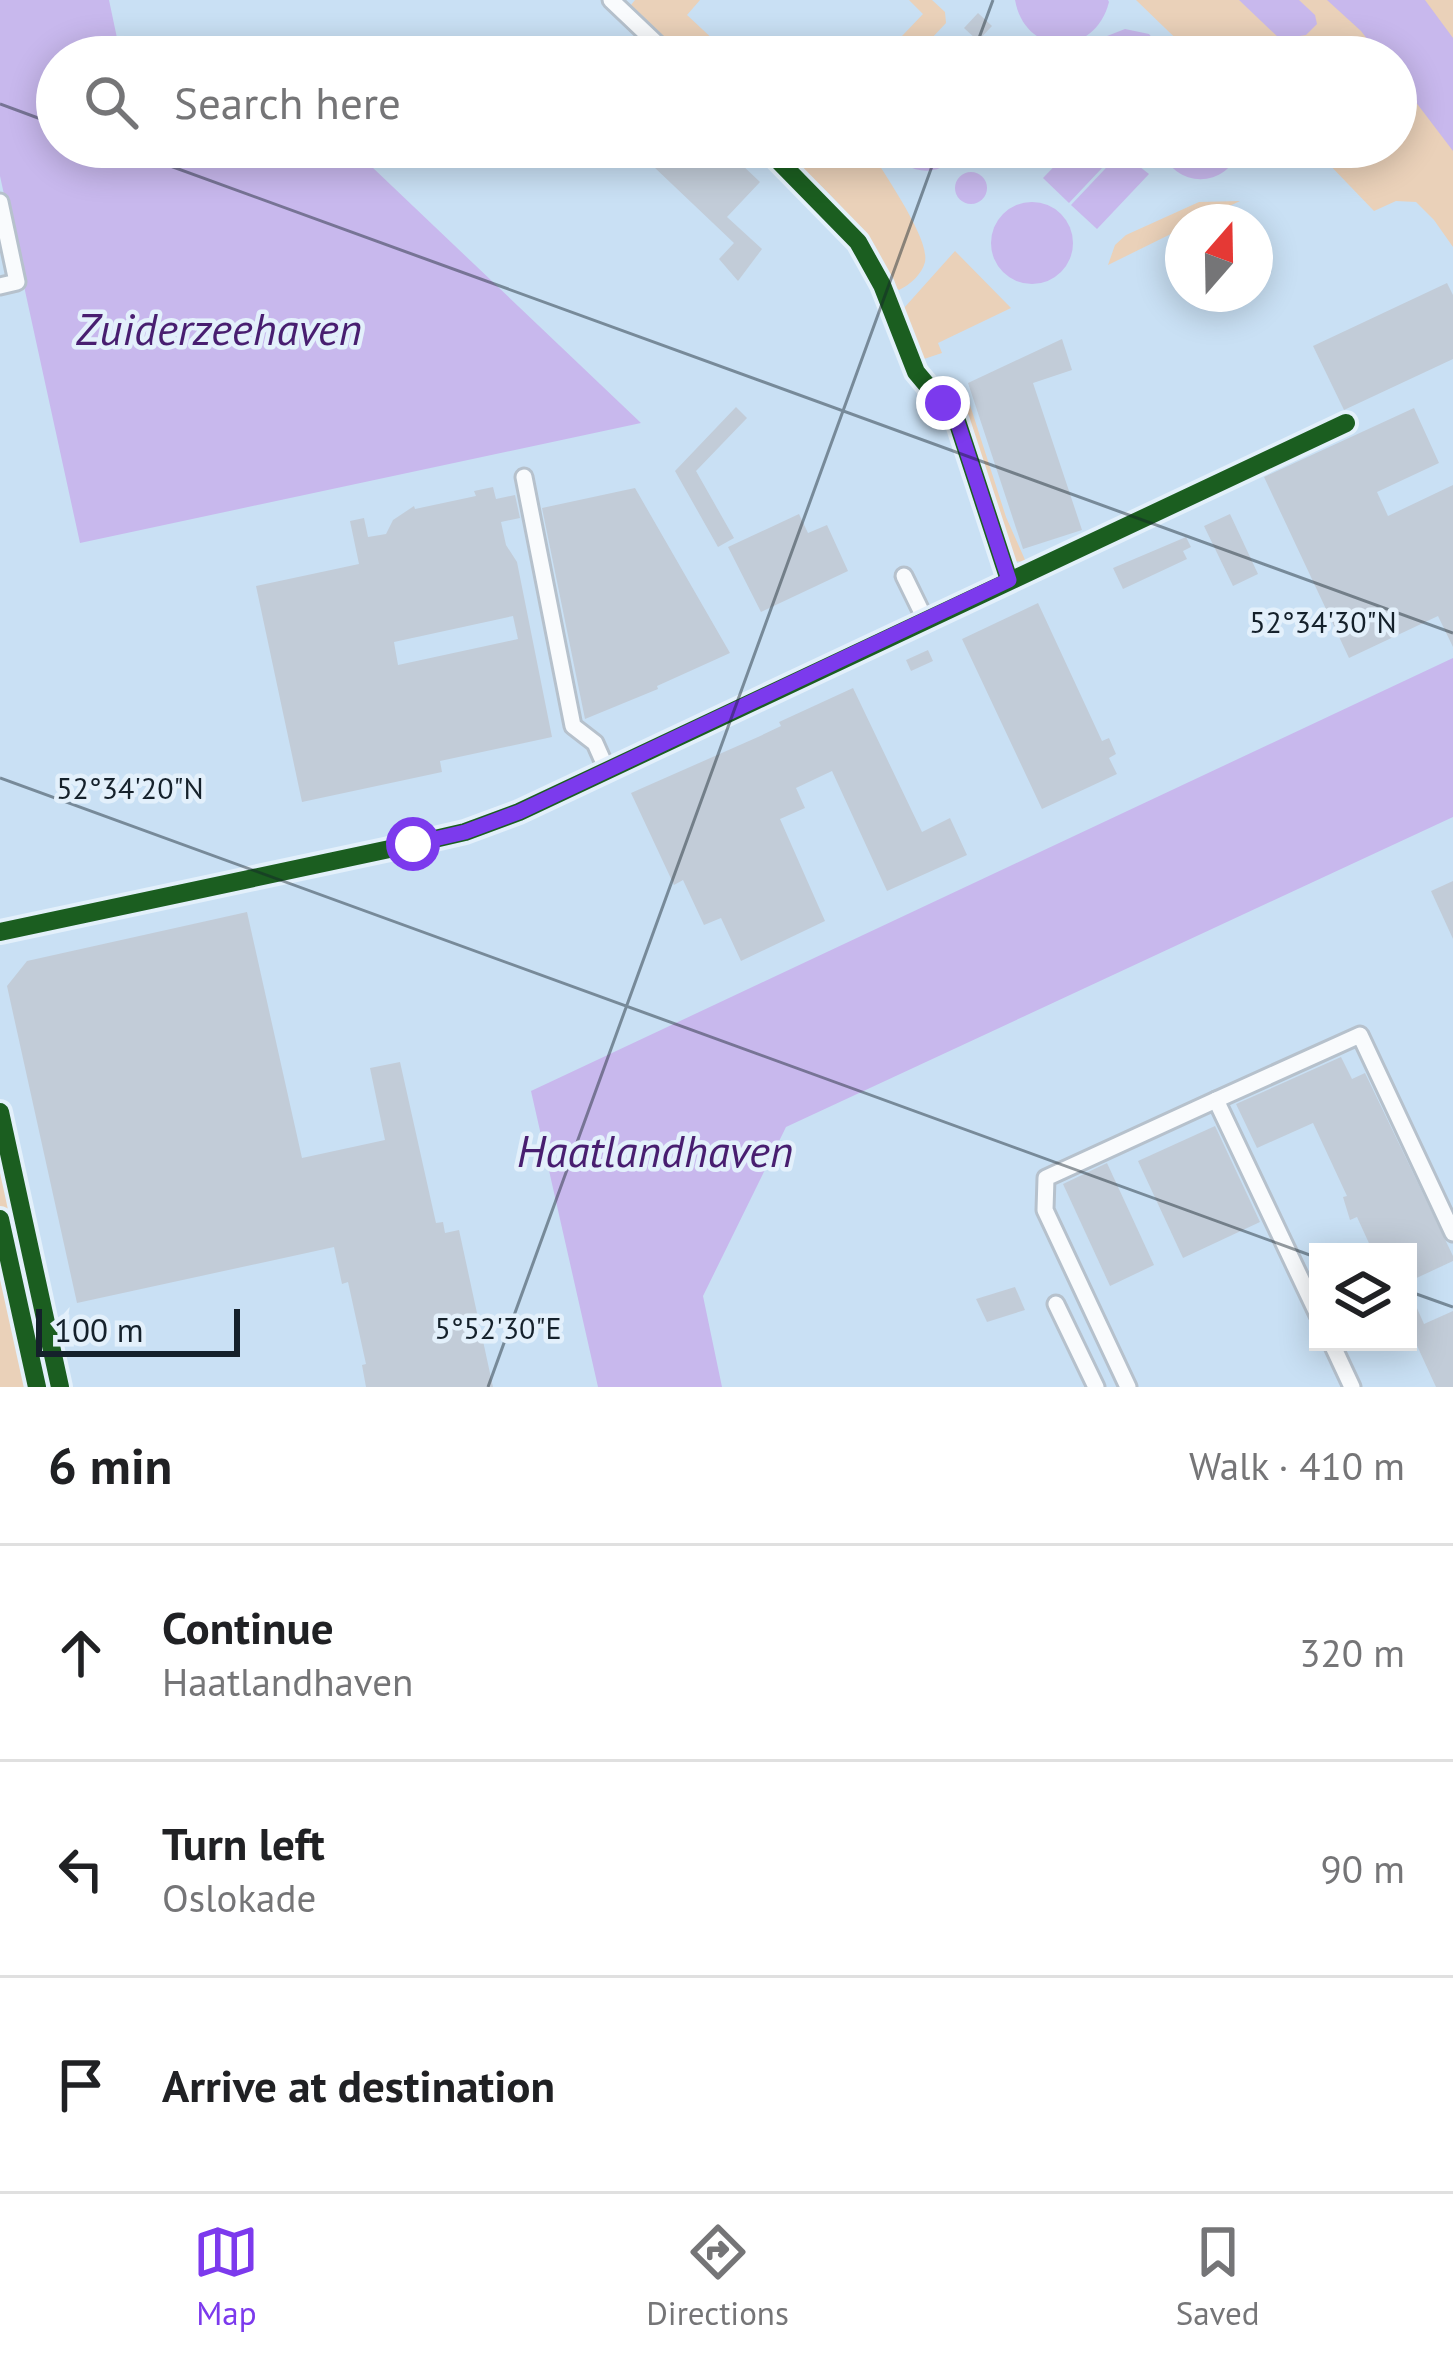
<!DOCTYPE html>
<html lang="en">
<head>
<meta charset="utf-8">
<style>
  :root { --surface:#fff; --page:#f6f6f6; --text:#202124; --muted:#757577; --line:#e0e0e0; --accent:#7c3aed }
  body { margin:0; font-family:"PT Sans",sans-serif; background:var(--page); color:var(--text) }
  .controls { position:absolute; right:36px; bottom:36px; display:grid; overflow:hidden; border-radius:0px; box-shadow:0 6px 30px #0003 }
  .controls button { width:108px; height:108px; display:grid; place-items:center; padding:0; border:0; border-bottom:3px solid var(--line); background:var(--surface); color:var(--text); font:60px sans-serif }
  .compass { position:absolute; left:1165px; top:204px; width:108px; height:108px; border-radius:50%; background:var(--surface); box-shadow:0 6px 30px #0003; rotate:20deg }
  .scale { position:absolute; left:36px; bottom:30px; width:204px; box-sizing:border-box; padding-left:12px; border:6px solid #15212b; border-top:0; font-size:33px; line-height:42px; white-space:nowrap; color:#15212b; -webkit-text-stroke:9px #e3f0fb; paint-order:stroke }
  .stop { position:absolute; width:36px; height:36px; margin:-27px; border:9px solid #7c3aed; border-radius:50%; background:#fff }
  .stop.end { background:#7c3aed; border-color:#fff; box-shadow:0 3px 12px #0008 }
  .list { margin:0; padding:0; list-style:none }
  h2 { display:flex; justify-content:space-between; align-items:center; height:156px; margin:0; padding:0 48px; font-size:51px }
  h2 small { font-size:39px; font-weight:400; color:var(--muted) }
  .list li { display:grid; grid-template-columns:78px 1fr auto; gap:36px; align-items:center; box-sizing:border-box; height:216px; padding:0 48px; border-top:3px solid var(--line) }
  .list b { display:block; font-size:45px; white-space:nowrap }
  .list p { margin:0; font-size:39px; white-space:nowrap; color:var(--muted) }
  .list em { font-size:39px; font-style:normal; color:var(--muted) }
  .icon { flex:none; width:66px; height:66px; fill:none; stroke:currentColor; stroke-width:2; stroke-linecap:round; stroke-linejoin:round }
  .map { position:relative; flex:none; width:1453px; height:1387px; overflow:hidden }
  .search { position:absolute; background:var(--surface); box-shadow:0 6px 30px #0003; left:36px; right:36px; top:36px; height:132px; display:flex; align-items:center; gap:30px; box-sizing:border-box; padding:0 42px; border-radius:66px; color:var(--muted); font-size:45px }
  .sheet { height:804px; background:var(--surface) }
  nav { display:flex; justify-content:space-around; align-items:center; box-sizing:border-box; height:168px; border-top:3px solid var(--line); background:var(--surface); font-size:33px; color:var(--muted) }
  nav a { display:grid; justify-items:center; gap:6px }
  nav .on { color:var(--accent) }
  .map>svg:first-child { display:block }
</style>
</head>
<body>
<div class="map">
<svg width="1453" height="1387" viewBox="0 0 1453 1387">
  <rect width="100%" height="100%" fill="#d5e3ef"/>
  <path fill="#c9e0f4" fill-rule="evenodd" d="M0,0H1203L1264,57H57V147H1362L1453,234V1387H0ZM1183,222H1255V294H1183ZM1318,1252H1408V1342H1318Z"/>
  <g fill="#ead1b9">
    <path d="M635,0H700L687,15L732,57H685L631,5Z"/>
    <path d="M909,0H932L945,12L946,23L914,57H882L923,14Z"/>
    <path d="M1136,0H1453V247L1434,220L1416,202L1396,201L1374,211L1324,159L1306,167L1286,147H1396V57H1195Z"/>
    <path d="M780,147H869C881,171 930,237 925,262C922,274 910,285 899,290C886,283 882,266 875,252C851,210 814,180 780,147Z"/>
    <path d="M1240,201L1196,222H1183V228L1108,265L1115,245L1126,235L1199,202Z"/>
    <path d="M955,251L1011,308L938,343L942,353L918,361L904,318V308Z"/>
    <path d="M960,390L970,405L1006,517L1026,562L1013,561C1003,550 999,532 1001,517L968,418L958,399Z"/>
    <path d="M0,1144L53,1387H0Z"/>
  </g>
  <g fill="#c8b8ed">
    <path d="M0,0H109L121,57H57V147H351L641,423L80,543L0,176Z"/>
    <path d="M1015,0H1108L1109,2C1095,58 1025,57 1015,0Z"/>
    <path d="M1239,0H1299L1315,15L1317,24L1306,35L1280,39Z"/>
    <path d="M1327,0H1425L1453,38V151L1396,76V57H1381L1361,31Z"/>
    <path d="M1125,29L1149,34L1168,57H1089L1102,38Z"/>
    <path d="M888,147H964C945,179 907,178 888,147Z"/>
    <path d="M1073,147H1116L1119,150L1069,203L1043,178Z"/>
    <path d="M1160,147H1241C1227,190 1174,190 1160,147Z"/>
    <path d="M1121,152L1149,174L1097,229L1071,205Z"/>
    <circle cx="971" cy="188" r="16"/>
    <circle cx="1032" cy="243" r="41"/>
    <path d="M1453,658V817L786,1127L703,1296L722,1387H598L531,1091Z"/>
  </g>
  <g fill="#c2ccd8" fill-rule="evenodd">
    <path d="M978,13L992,26L978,41L964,28Z"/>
    <path d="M633,147H723L760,182L727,217L762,249L738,281L719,259L734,243Z"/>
    <path d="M1447,283L1453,295V359L1344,410L1313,346Z"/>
    <path d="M1062,339L1072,370L1033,383L1082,530L1023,549L968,383Z"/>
    <path d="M736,407L747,418L696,471L734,538L718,547L675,471Z"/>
    <path d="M1414,408L1439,463L1377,492L1388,516L1453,485V647L1438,616L1349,658L1264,477Z"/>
    <path d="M493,487L496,499L515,495L520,518L501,522L506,545L517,562L552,737L440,761L442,772L302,802L256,586L359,564L350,521L364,518L368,537L386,534L393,520L414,506L415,509L476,496L474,491ZM513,616L518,639L398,665L394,642Z"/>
    <path d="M635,488L730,653L657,686L658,689L585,719L542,508Z"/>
    <path d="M799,514L808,533L827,525L848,571L761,612L728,547Z"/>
    <path d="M1230,514L1258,574L1233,586L1204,526Z"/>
    <path d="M1186,537L1191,547L1183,551L1187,559L1123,589L1113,568Z"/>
    <path d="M1038,603L1102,741L1109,738L1116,754L1109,758L1117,774L1042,809L962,639Z"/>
    <path d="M928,650L933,661L911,671L906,660Z"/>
    <path d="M853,688L922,832L950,818L967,855L887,891L832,771L796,788L805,808L780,819L825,921L741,961L721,918L704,925L683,880L674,885L631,793L758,737L781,726L779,722Z"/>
    <path d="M1453,881V939L1431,891Z"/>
    <path d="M247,912L302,1158L385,1140L370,1068L400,1062L436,1223L443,1222L445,1233L459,1230L493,1387H366L362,1365L366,1364L348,1282L342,1284L334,1247L77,1303L7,986L27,961Z"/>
    <path d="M1341,1057L1352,1079L1365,1073L1453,1256V1261L1408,1282V1252H1373L1357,1217L1350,1220L1343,1197L1347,1196L1313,1123L1257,1148L1236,1104Z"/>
    <path d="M1215,1126L1260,1222L1183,1258L1138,1161Z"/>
    <path d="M1107,1163L1154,1265L1110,1286L1063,1184Z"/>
    <path d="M1015,1287L1025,1310L987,1322L976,1299Z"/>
    <path d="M1416,1306L1424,1324L1453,1311V1387H1436L1408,1326V1310Z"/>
  </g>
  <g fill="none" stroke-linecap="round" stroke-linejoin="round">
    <defs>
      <g id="minor">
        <path d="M611,0L671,57"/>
        <path d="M765,147L858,242L882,285L916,372L957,421L1009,580"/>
        <path d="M0,202L17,282L0,286"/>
        <path d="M524,477L573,726L595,743L607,770"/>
        <path d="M904,576L925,619"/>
        <path d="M0,932L413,844L465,832L519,812L1346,423"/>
        <path d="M0,1112L60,1387"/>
        <path d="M1056,1304L1096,1387"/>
        <path d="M1318,1315L1216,1100L1360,1035L1453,1233"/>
        <path d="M1331,1342L1352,1387"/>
        <path d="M1128,1387L1045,1210L1046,1178L1216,1100"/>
      </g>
    </defs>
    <use href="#minor" stroke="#b6c1cc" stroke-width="21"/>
    <use href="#minor" stroke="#f9fbfd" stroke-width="15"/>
    <defs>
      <g id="cycleway">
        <path d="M765,147L858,242L882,285L916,372L957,421L1009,580"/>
        <path d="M0,932L413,844L465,832L519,812L1346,423"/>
        <path d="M0,1112L60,1387"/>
        <path d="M0,1219L37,1387"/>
      </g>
    </defs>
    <use href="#cycleway" stroke="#e3f0fb" stroke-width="26"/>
    <use href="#cycleway" stroke="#1b5e20" stroke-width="18"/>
  </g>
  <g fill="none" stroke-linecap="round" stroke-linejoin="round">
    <path stroke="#7c3aed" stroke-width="15" d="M413,844L465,832L519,812L1009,580L957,421L943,403"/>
  </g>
  <path fill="none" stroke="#15212b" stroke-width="3" stroke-opacity="0.45" d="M972,57L993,0M0,104L57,125M118,147L1453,633M0,778L1318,1258M1408,1291L1453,1307M488,1387L939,147"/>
  <g text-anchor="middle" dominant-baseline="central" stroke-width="9" stroke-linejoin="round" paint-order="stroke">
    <g font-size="45" font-style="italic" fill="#481e70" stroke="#e3f0fb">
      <text x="219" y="328">Zuiderzeehaven</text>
      <text x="655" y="1150">Haatlandhaven</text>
    </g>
  </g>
  <g font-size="30" text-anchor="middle" fill="#15212b" stroke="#e3f0fb" stroke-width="9" stroke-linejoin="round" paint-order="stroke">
    <text x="1323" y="633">52°34'30"N</text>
    <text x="130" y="799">52°34'20"N</text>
    <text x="498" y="1339">5°52'30"E</text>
  </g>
</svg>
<div class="controls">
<button><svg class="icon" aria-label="layers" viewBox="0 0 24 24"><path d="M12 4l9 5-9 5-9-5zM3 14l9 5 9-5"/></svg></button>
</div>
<svg class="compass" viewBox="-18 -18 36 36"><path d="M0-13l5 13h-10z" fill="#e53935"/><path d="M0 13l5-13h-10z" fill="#757577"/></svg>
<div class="scale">100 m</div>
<div class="stop" style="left:413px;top:844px"></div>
<div class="stop end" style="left:943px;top:403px"></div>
<div class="search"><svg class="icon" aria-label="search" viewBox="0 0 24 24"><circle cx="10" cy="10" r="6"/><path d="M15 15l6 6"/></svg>Search here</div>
</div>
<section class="sheet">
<h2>6 min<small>Walk · 410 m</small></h2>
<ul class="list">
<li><svg class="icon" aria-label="ahead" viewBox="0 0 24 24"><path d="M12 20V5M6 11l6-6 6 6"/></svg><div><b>Continue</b><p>Haatlandhaven</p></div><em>320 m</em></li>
<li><svg class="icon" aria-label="left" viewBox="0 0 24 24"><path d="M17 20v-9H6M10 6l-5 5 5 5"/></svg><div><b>Turn left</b><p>Oslokade</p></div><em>90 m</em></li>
<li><svg class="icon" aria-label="arrive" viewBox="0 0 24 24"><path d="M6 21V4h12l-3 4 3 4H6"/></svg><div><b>Arrive at destination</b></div></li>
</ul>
</section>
<nav>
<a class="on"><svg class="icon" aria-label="map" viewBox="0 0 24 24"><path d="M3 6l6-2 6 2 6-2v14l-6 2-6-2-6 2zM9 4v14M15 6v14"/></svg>Map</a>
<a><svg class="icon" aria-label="directions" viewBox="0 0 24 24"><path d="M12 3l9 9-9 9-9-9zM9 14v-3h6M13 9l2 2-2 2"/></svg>Directions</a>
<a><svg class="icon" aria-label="saved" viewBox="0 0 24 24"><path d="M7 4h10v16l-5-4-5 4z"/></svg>Saved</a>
</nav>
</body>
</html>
